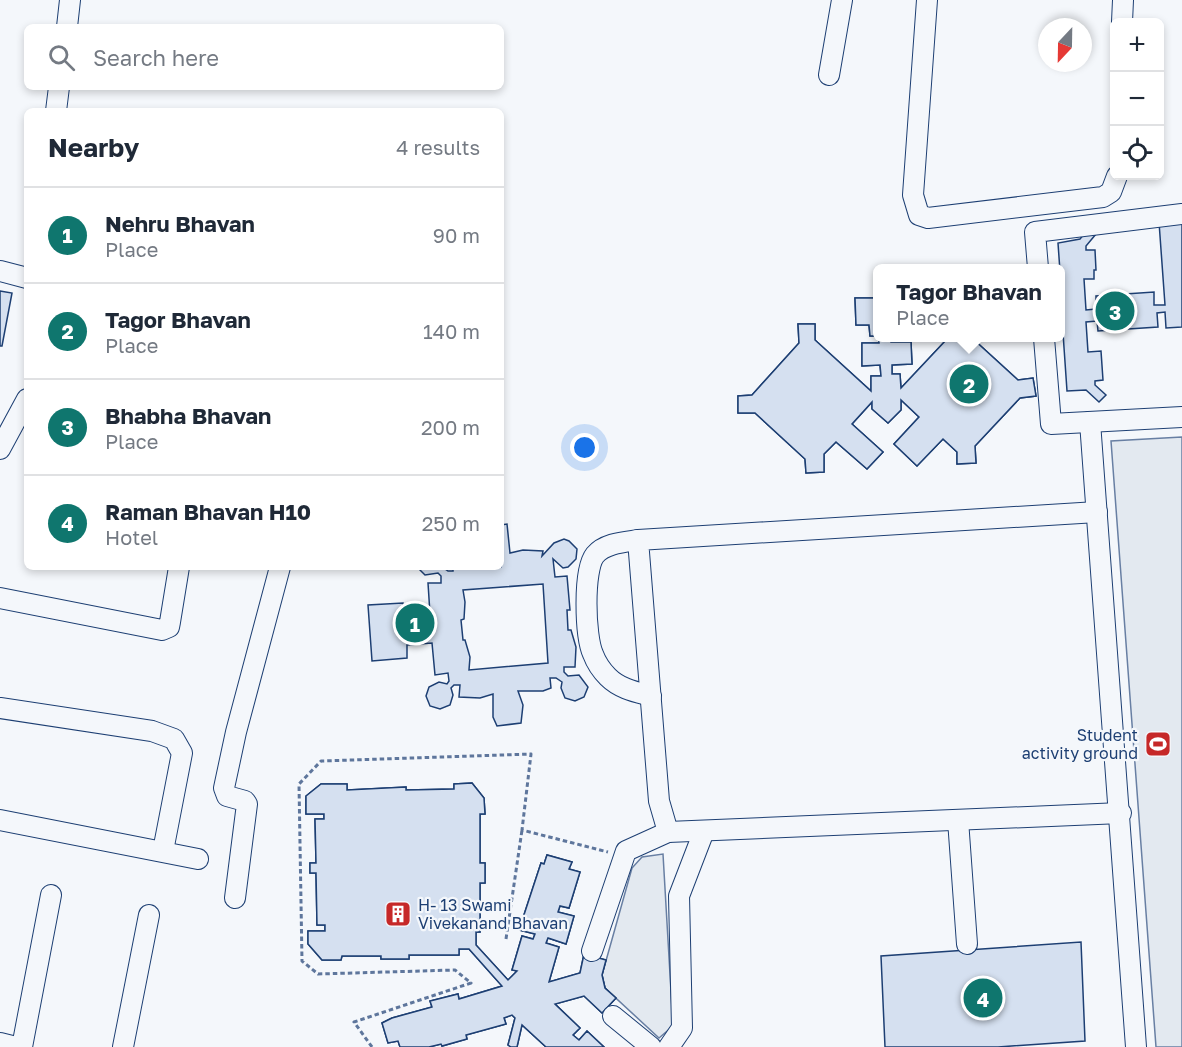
<!DOCTYPE html>
<html lang="en">
<head>
<meta charset="utf-8">
<style>
  :root { --surface:#fff; --page:#f6f6f7; --text:#1f2937; --muted:#747a83; --line:#e0e1e3; --accent:#0f766e }
  body { margin:0; font-family:"Golos Text",sans-serif; background:var(--page); color:var(--text) }
  .controls { position:absolute; right:18px; top:18px; display:grid; overflow:hidden; border-radius:9px; box-shadow:0 3px 9px #0003 }
  .controls button { width:54px; height:54px; display:grid; place-items:center; padding:0; border:0; border-bottom:2px solid var(--line); background:var(--surface); color:var(--text); font:30px sans-serif }
  .compass { position:absolute; left:1038px; top:18px; width:54px; height:54px; border-radius:50%; background:var(--surface); box-shadow:0 3px 9px #0003; rotate:202deg }
  .you { position:absolute; left:585px; top:448px; width:21px; height:21px; margin:-15px; border:4px solid #fff; border-radius:50%; background:#1a73e8; box-shadow:0 0 0 9px #1a73e833 }
  .badge { display:grid; place-items:center; width:39px; height:39px; border-radius:50%; background:var(--accent); color:#fff; font-size:20px; font-weight:700 }
  .pin { position:absolute; translate:-50% -50%; border:3px solid #fff; box-shadow:0 2px 6px #0006 }
  .popup { position:absolute; left:873px; top:264px; width:192px; height:78px; box-sizing:border-box; display:grid; place-content:center; border-radius:9px; background:var(--surface); filter:drop-shadow(0 2px 4px #0005); font-size:20px; white-space:nowrap; color:var(--muted) }
  .popup b { font-size:22px; color:var(--text) }
  .popup::after { content:''; position:absolute; left:50%; top:100%; margin-left:-12px; border:12px solid transparent; border-top-color:var(--surface) }
  .list { margin:0; padding:0; list-style:none }
  h2 { display:flex; justify-content:space-between; align-items:center; height:78px; margin:0; padding:0 24px; font-size:26px }
  h2 small { font-size:20px; font-weight:400; color:var(--muted) }
  .list li { display:grid; grid-template-columns:39px 1fr auto; gap:18px; align-items:center; box-sizing:border-box; height:96px; padding:0 24px; border-top:2px solid var(--line) }
  .list b { display:block; font-size:22px; white-space:nowrap }
  .list p { margin:0; font-size:20px; white-space:nowrap; color:var(--muted) }
  .list em { font-size:20px; font-style:normal; color:var(--muted) }
  .icon { flex:none; width:33px; height:33px; fill:none; stroke:currentColor; stroke-width:2; stroke-linecap:round; stroke-linejoin:round }
  .map { position:relative; flex:none; width:1182px; height:1047px; overflow:hidden }
  .search { position:absolute; background:var(--surface); box-shadow:0 3px 9px #0003; left:24px; top:24px; width:480px; height:66px; display:flex; align-items:center; gap:15px; box-sizing:border-box; padding:0 21px; border-radius:9px; color:var(--muted); font-size:22px }
  .panel { position:absolute; background:var(--surface); box-shadow:0 3px 9px #0003; left:24px; top:108px; width:480px; height:462px; border-radius:9px }
  .map>svg:first-child { display:block }
</style>
</head>
<body>
<div class="map">
<svg width="1182" height="1047" viewBox="0 0 1182 1047">
  <rect width="100%" height="100%" fill="#f4f7fb"/>
  <g fill="#e3e9f0" stroke="#687fa3" stroke-width="1.5">
    <path d="M1182,437V1047H1156L1111,441Z"/>
    <path d="M663,854L673,1026L659,1038L605,988L602,975L632,868L642,857Z"/>
  </g>
  <g fill="#d5e0f0" stroke="#1d3f73" stroke-width="1.5" fill-rule="evenodd">
    <path d="M1182,221V327L1166,328L1165,312L1157,313L1158,327L1098,331L1097,321L1086,322L1088,352L1101,351L1103,380L1095,381V385L1106,395L1099,402L1086,390L1067,391L1063,333H1060L1062,300L1058,243L1080,239L1089,228L1096,234L1086,246V250H1095L1096,270H1094V279H1084L1086,310L1096,309V296L1154,292V305H1165L1159,222Z"/>
    <path d="M0,291L12,293L2,346H0Z"/>
    <path d="M855,298H878V336H870L869,325H856Z"/>
    <path d="M855,298H878V336H870L869,325H856Z"/>
    <path d="M798,324H815V340L871,391V376H881L880,365L862,366V343H879V338H891V342H911L912,364L892,365V374H900L901,388L948,338H972L1018,380L1033,378L1036,396L1020,398L975,446L976,463L957,464V452L943,439L917,466L894,444L919,417L901,400V410L888,423L872,409V402L852,424L883,452L867,469L836,442L824,454V472L806,473L805,459L755,413H738V396L752,395L799,343ZM960,348L999,383H993V395H1003L965,438L920,398L932,397V386L925,387ZM807,356L847,392L840,391V404H850L813,446L768,406H780V395H772Z"/>
    <path d="M798,324H815V340L871,391V376H881L880,365L862,366V343H879V338H891V342H911L912,364L892,365V374H900L901,388L948,338H972L1018,380L1033,378L1036,396L1020,398L975,446L976,463L957,464V452L943,439L917,466L894,444L919,417L901,400V410L888,423L872,409V402L852,424L883,452L867,469L836,442L824,454V472L806,473L805,459L755,413H738V396L752,395L799,343Z"/>
    <path d="M507,524L510,553L523,550L543,551L542,556L554,543L564,539L569,541L577,549L576,559L568,567L563,568L553,559L555,577L567,576L570,610H567L568,630H571L576,647L575,667H564V672L568,676L579,675L588,687L584,697L575,701L565,698L561,688L562,682L556,678H550L551,688L543,691H518L523,705L521,723L497,726L493,717V694L480,698L459,697L460,685H454L451,688L453,695L450,705L440,709L430,706L426,696L429,687L439,682L447,684L449,681L448,673L435,675L432,643L407,645V658L372,661L368,605L403,603V615L430,614L428,583H441V576L438,573L425,575L417,567H442L448,571H453V567H501V525ZM543,584L548,663L469,670L470,657L465,640H463L461,620L464,619L465,602L463,590Z"/>
    <path d="M472,783L484,798L485,814H480V863H485V883H480V932H476V945L508,980L517,971L512,970L522,936L533,939L535,934L519,930L541,863L544,864L547,855L572,862L569,869L580,872L569,908L560,906L558,912L574,916L566,944L548,938L546,943L559,947L549,982L580,973L584,954L606,960L602,975L605,988L616,998L602,1013L584,996L555,1004L580,1028L573,1035L579,1040L587,1031L604,1047H546L522,1025L517,1047H511L508,1045L515,1018L512,1015L504,1018L506,1024L466,1035L467,1039L442,1046L441,1044L429,1047H400L398,1041L388,1043L382,1023L392,1018L432,1007L430,1001L458,994L459,999L502,986L469,949H459V955H409V959H381V956H342L341,960H322L308,944V931H325V925H317L316,873H310V863H316L315,819H324V814H306V796L321,784H347V790L406,787V790L454,789V784ZM433,813H444L455,824V835H441L443,916L362,918V930H353L341,919V908L356,907L354,843H351L350,836H340V832H356V824H363V829H433ZM516,984L537,988L543,1001L524,1019L511,986Z"/>
    <path d="M472,783L484,798L485,814H480V863H485V883H480V932H476V945L508,980L517,971L512,970L522,936L533,939L535,934L519,930L541,863L544,864L547,855L572,862L569,869L580,872L569,908L560,906L558,912L574,916L566,944L548,938L546,943L559,947L549,982L580,973L584,954L606,960L602,975L605,988L616,998L602,1013L584,996L555,1004L580,1028L573,1035L579,1040L587,1031L604,1047H546L522,1025L517,1047H511L508,1045L515,1018L512,1015L504,1018L506,1024L466,1035L467,1039L442,1046L441,1044L429,1047H400L398,1041L388,1043L382,1023L392,1018L432,1007L430,1001L458,994L459,999L502,986L469,949H459V955H409V959H381V956H342L341,960H322L308,944V931H325V925H317L316,873H310V863H316L315,819H324V814H306V796L321,784H347V790L406,787V790L454,789V784Z"/>
    <path d="M1081,942L1085,1041L998,1047H885L881,956Z"/>
  </g>
  <g fill="none" stroke-linecap="round" stroke-linejoin="round">
    <defs>
      <g id="minor">
        <path d="M927,0L913,195L919,215L928,218L1103,197L1111,192L1117,176"/>
        <path d="M1122,22L1123,0"/>
        <path d="M67,27L70,0"/>
        <path d="M829,75L842,0"/>
        <path d="M56,111L59,87"/>
        <path d="M1038,268L1035,232L1182,214"/>
        <path d="M0,271L27,278"/>
        <path d="M1044,338L1051,424L1182,417"/>
        <path d="M1090,422L1136,1047"/>
        <path d="M0,449L27,399"/>
        <path d="M638,540C625,542 605,543 595,555C583,570 585,636 593,654C596,662 602,671 608,677C620,689 636,692 651,696"/>
        <path d="M0,598L162,630L169,627L170,622L179,567"/>
        <path d="M0,708L152,731L174,739L182,753L163,851"/>
        <path d="M0,820L198,859"/>
        <path d="M958,820L967,944"/>
        <path d="M668,832L659,801L638,540L1097,512"/>
        <path d="M235,898L247,804L245,801L227,796L224,788L236,732L280,567"/>
        <path d="M592,951L626,851L668,832L1121,813"/>
        <path d="M613,1016L651,1047"/>
        <path d="M0,1043L16,1047"/>
        <path d="M22,1047L51,895"/>
        <path d="M123,1047L149,915"/>
        <path d="M669,1047L682,1028L679,896L704,831"/>
      </g>
    </defs>
    <use href="#minor" stroke="#1d3f73" stroke-width="22"/>
    <g stroke="#5e769c" stroke-width="3" stroke-dasharray="4.5 3" stroke-linecap="butt">
      <path d="M506,939L522,830"/>
      <path d="M372,1047L354,1022L471,983L455,970L318,974L302,961L299,784L321,761L531,754L522,830L608,852"/>
    </g>
    <use href="#minor" stroke="#f4f7fb" stroke-width="20"/>
  </g>
  <defs>
    <symbol id="stadium-square" viewBox="-11 -11 22 22"><rect x="-9" y="-9" width="18" height="18" rx="4" fill="#c62828" stroke="#f4f7fb"/><path d="M0-5a6.5 5 0 1 0 0 10a6.5 5 0 1 0 0-10ZM-3.5-1.8h7v3.6h-7Z" fill="#fff"/></symbol>
    <symbol id="building-square" viewBox="-11 -11 22 22"><rect x="-9" y="-9" width="18" height="18" rx="4" fill="#c62828" stroke="#f4f7fb"/><path d="M-4-6H4V6H1V3H-1V6H-4ZM-2.5-4.3h1.7v1.8h-1.7ZM.8-4.3h1.7v1.8H.8ZM-2.5-1h1.7V.8h-1.7ZM.8-1h1.7V.8H.8Z" fill="#fff"/></symbol>
  </defs>
  <g fill-rule="evenodd">
    <use href="#stadium-square" x="1143" y="729" width="30" height="30"/>
    <use href="#building-square" x="383" y="899" width="30" height="30"/>
  </g>
  <g text-anchor="middle" dominant-baseline="central" stroke-width="4.5" stroke-linejoin="round" paint-order="stroke">
    <g font-size="16" fill="#1d3f73" stroke="#f4f7fb" text-anchor="end">
      <text x="1138" y="735">Student<tspan x="1138" dy="18">activity ground</tspan></text>
      <text x="418" y="905" text-anchor="start">H- 13 Swami<tspan x="418" dy="18">Vivekanand Bhavan</tspan></text>
    </g>
  </g>
</svg>
<div class="controls">
<button>+</button>
<button>−</button>
<button><svg class="icon" aria-label="locate" viewBox="0 0 24 24"><circle cx="12" cy="12" r="6"/><path d="M12 2v4M12 18v4M2 12h4M18 12h4"/></svg></button>
</div>
<svg class="compass" viewBox="-18 -18 36 36"><path d="M0-13l5 13h-10z" fill="#e53935"/><path d="M0 13l5-13h-10z" fill="#747a83"/></svg>
<div class="you"></div>
<div class="pin badge" style="left:415px;top:623px">1</div>
<div class="pin badge" style="left:969px;top:384px">2</div>
<div class="popup"><b>Tagor Bhavan</b>Place</div>
<div class="pin badge" style="left:1115px;top:311px">3</div>
<div class="pin badge" style="left:983px;top:998px">4</div>
<div class="search"><svg class="icon" aria-label="search" viewBox="0 0 24 24"><circle cx="10" cy="10" r="6"/><path d="M15 15l6 6"/></svg>Search here</div>
<section class="panel">
<h2>Nearby<small>4 results</small></h2>
<ul class="list">
<li><span class="badge">1</span><div><b>Nehru Bhavan</b><p>Place</p></div><em>90 m</em></li>
<li><span class="badge">2</span><div><b>Tagor Bhavan</b><p>Place</p></div><em>140 m</em></li>
<li><span class="badge">3</span><div><b>Bhabha Bhavan</b><p>Place</p></div><em>200 m</em></li>
<li><span class="badge">4</span><div><b>Raman Bhavan H10</b><p>Hotel</p></div><em>250 m</em></li>
</ul>
</section>
</div>
</body>
</html>
